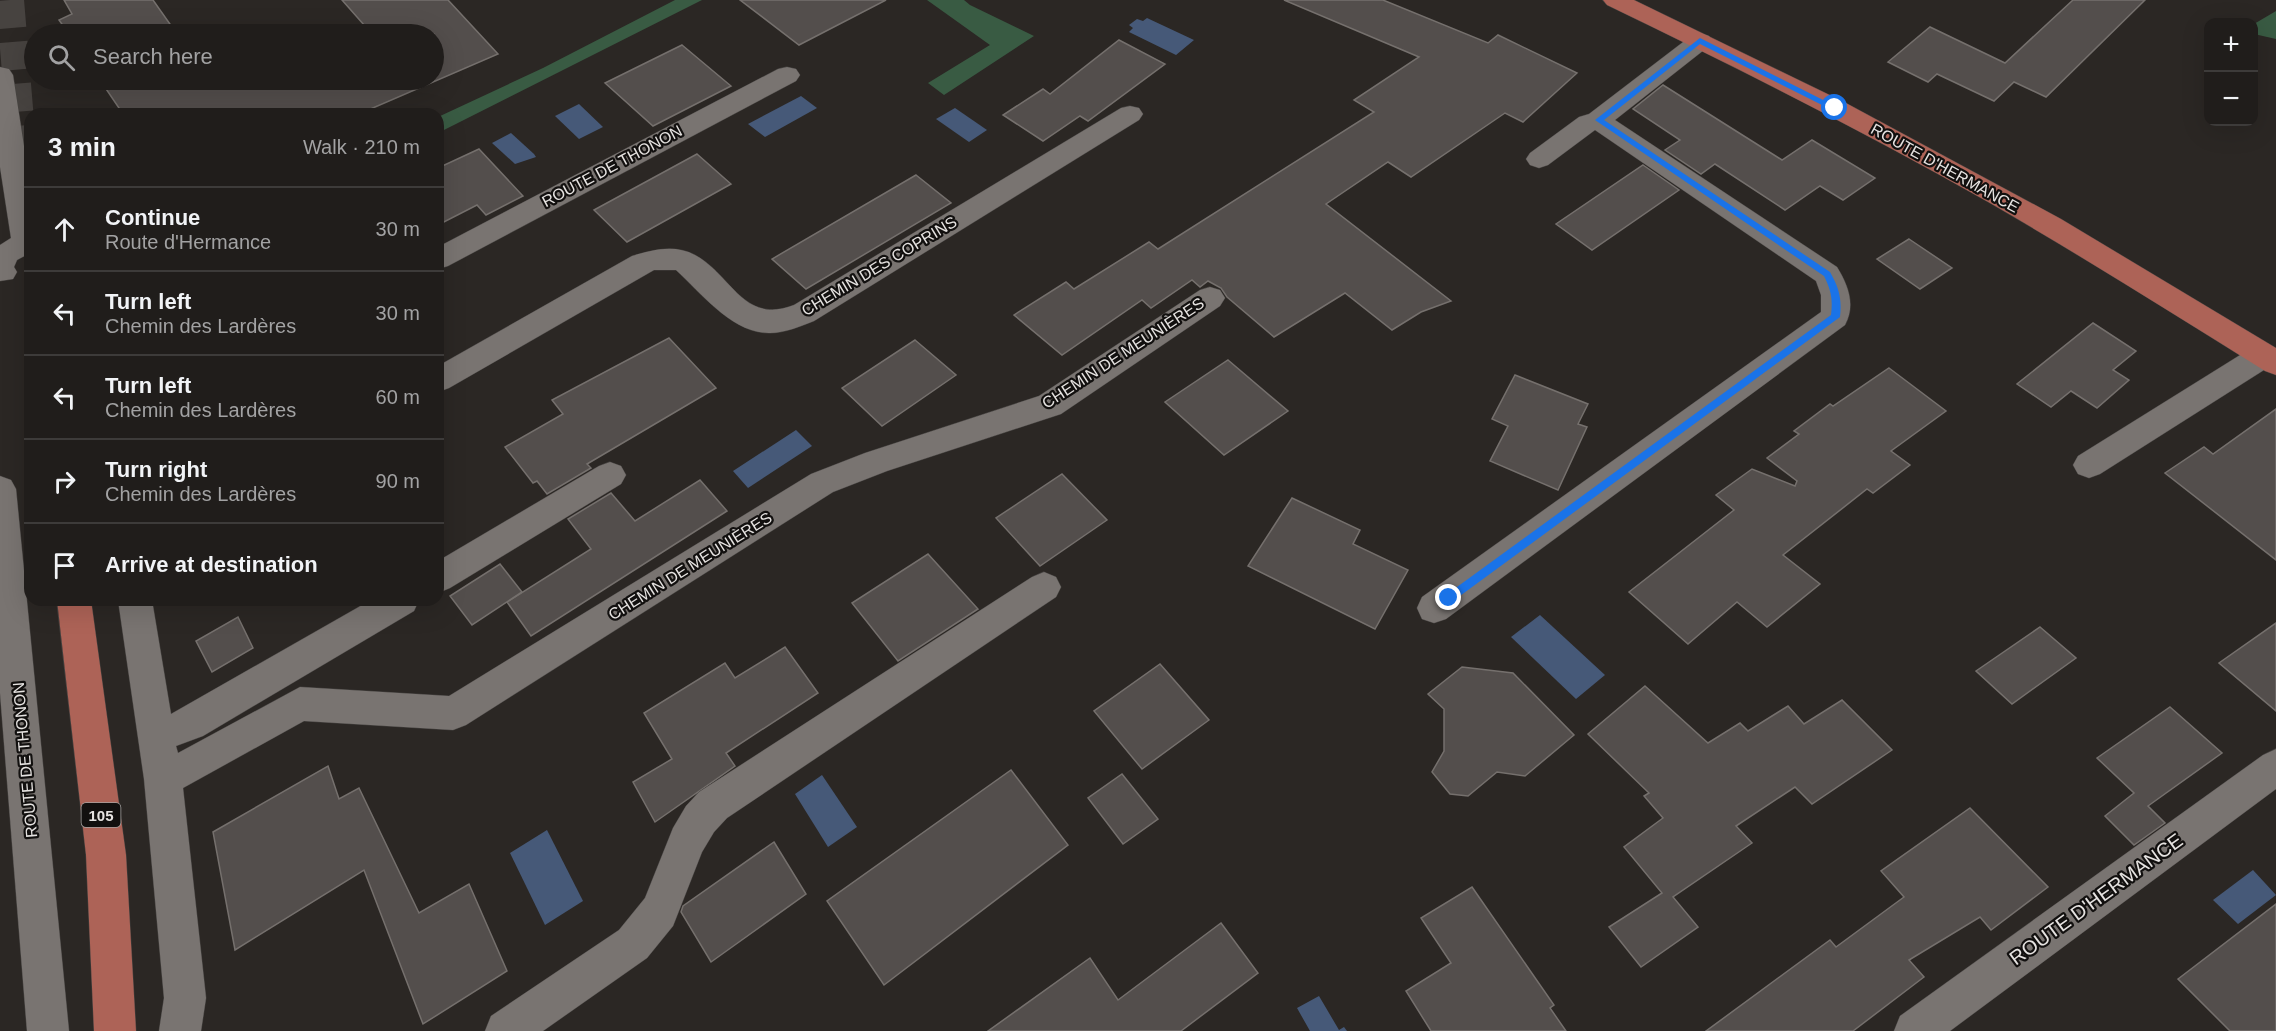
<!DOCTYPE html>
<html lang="en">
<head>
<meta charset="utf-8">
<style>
  :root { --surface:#201d1b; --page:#2d2a28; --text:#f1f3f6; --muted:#a2a2a3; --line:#3d3b3a }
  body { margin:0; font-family:Arial,sans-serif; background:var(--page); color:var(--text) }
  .controls { position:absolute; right:18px; top:18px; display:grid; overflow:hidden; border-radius:12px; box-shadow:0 6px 24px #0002 }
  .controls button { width:54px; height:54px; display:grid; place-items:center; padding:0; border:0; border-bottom:2px solid var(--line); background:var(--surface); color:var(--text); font:30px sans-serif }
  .stop { position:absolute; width:18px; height:18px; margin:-14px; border:4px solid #1a73e8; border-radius:50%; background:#fff }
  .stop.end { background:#1a73e8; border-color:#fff; box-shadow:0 2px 6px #0008 }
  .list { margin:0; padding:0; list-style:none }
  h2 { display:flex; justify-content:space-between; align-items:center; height:78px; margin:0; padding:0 24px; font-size:26px }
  h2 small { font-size:20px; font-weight:400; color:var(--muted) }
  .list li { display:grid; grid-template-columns:39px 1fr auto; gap:18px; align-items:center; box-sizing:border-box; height:84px; padding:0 24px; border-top:2px solid var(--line) }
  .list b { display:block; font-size:22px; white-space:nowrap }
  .list p { margin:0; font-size:20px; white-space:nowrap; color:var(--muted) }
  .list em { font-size:20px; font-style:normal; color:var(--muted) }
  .icon { flex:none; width:33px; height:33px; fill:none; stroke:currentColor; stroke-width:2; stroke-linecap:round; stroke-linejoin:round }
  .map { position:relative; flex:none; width:2276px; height:1031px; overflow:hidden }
  .search { position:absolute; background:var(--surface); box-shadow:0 6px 24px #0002; left:24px; top:24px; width:420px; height:66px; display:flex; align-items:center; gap:15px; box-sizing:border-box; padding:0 21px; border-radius:33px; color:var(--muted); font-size:22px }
  .panel { position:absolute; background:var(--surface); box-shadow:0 6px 24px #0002; left:24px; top:108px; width:420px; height:498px; border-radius:18px }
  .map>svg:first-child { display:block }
</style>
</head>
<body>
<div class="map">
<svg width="2276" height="1031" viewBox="0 0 2276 1031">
  <rect width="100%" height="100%" fill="#2b2724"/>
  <g fill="#395b43">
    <path d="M675,0H702L438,133V117L543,68Z"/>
    <path d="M927,0H964L970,5L1034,36L944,95L928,83L990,45Z"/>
    <path d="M2276,11V39L2254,34V24Z"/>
  </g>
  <g fill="#465978">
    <path d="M1147,18L1194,40L1176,55L1129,32L1133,28L1129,25L1137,19L1143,21Z"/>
    <path d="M801,96L817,108L765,137L748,124Z"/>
    <path d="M579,104L603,127L579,139L555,116Z"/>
    <path d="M955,108L987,130L969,142L936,119Z"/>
    <path d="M511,133L534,154L536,157L515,164L492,143Z"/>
    <path d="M796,430L812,446L748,488L733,471Z"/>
    <path d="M1540,615L1605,675L1576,699L1511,637Z"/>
    <path d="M822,775L857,827L828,847L795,794Z"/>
    <path d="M547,830L583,901L545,925L510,853Z"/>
    <path d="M2253,870L2276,895L2238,924L2213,900Z"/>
    <path d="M1319,996L1339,1030L1344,1027L1347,1031H1310L1297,1008Z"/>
  </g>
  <g fill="#534e4c" stroke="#75706d" stroke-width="1.5">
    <path d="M64,0H153L177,34H69L59,20L72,14Z"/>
    <path d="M342,0H448L498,54L359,114H123L100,80H434V34H372Z"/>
    <path d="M740,0H886L799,45Z"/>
    <path d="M1284,0H1383L1488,43L1498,35L1577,73L1523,122L1505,113L1411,177L1388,162L1326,204L1451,301L1421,312L1392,330L1345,293L1274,337L1227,297L1221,288L1208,281L1200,287L1192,280L1151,308L1142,300L1062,355L1014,315L1066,282L1074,289L1149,242L1158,249L1374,112L1354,100L1419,57Z"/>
    <path d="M2073,0H2145L2046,97L2014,82L1994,101L1937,74L1928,82L1888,62L1930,27L2005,63Z"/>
    <path d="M1119,40L1165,64L1088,121L1080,116L1043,141L1003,115L1043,89L1050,94Z"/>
    <path d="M682,45L731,86L653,126L605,83Z"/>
    <path d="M1663,85L1782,160L1812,140L1875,178L1843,200L1820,186L1785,210L1715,164L1701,174L1665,150L1680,140L1633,109Z"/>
    <path d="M479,149L523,196L486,215L477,205L438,225V168Z"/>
    <path d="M697,154L731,184L627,242L594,210Z"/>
    <path d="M1643,165L1679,190L1592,250L1556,224Z"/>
    <path d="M916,175L951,203L806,289L772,259Z"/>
    <path d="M1909,239L1952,268L1920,289L1877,259Z"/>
    <path d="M2093,323L2136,351L2113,370L2129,380L2097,408L2071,391L2051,407L2017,384Z"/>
    <path d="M669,338L716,388L587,464L591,468L547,494L537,481L533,483L505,447L563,414L552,400Z"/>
    <path d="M915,340L956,375L882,426L842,388Z"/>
    <path d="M1228,360L1288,411L1224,455L1165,402Z"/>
    <path d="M1889,368L1946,411L1891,451L1910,465L1873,493L1867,489L1783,555L1820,584L1767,627L1737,602L1688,644L1629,592L1734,510L1716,495L1752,469L1795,486L1797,481L1767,458L1799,434L1794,431L1830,404L1833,406Z"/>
    <path d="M1515,375L1588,404L1578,424L1587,427L1558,490L1490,461L1508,426L1492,419Z"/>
    <path d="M2276,409V560L2165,473L2204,447L2213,454Z"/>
    <path d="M1062,474L1107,520L1040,566L996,518Z"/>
    <path d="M700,480L727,511L531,636L507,602L591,549L568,519L611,493L635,521Z"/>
    <path d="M1292,498L1360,530L1353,544L1408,570L1375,629L1248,566Z"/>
    <path d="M928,554L978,609L898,661L852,603Z"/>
    <path d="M500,564L522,592L472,625L450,596Z"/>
    <path d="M238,617L253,648L212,672L196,641Z"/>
    <path d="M2276,623V711L2219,663Z"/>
    <path d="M2040,627L2076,658L2012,704L1976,671Z"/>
    <path d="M785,647L818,693L726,753L735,766L655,822L633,782L672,759L644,713L725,663L735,678Z"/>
    <path d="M1160,664L1209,720L1142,769L1094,711Z"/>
    <path d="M1462,667L1513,673L1574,735L1525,776L1497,772L1468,796L1450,794L1432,772L1444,751V709L1428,694Z"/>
    <path d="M1645,686L1708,743L1740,723L1748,731L1788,706L1804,724L1842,700L1892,750L1812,804L1795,787L1736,826L1752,843L1673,897L1698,927L1641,967L1609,927L1662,893L1624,847L1663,818L1644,796L1649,793L1588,734Z"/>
    <path d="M2170,707L2222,753L2148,806L2165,823L2134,845L2105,816L2134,793L2097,758Z"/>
    <path d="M328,766L339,799L359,788L419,913L469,884L507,971L423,1024L364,870L235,950L213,832Z"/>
    <path d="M1011,770L1068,845L884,985L827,901Z"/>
    <path d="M1122,774L1158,819L1123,844L1088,798Z"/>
    <path d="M1970,808L2048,887L1991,930L1980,917L1909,960L1924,977L1853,1031H1706L1830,940L1836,947L1904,897L1881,871Z"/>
    <path d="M774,842L806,894L711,962L681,912L683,906Z"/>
    <path d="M1472,887L1554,1005L1550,1008L1566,1031H1431L1406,991L1451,963L1421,918Z"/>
    <path d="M2276,904V1031H2230L2178,979Z"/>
    <path d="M1221,923L1258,973L1181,1031H988L1090,958L1118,1000Z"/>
  </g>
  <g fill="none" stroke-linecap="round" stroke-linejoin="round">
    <path stroke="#474340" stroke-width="28" stroke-dasharray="28 14" stroke-linecap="butt" d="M10,0L30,241"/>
    <defs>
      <g id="minor">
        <path d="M1700,33L1709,36L1712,41L1709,46L1615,120L1837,267C1848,285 1856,305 1845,325L1446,619L1434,623L1422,619L1417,608L1422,597L1821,312V295L1816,281L1595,130L1548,165L1539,168L1530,165L1526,159L1530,153L1579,117L1589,114L1691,36Z"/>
        <path d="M0,67L9,69L13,75L30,185V253L17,260L14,267L17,272L13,279L0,281V245L11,238L0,167Z"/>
        <path d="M787,67L796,69L800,75L796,81L448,266L438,269V247L778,69Z"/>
        <path d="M1130,106L1139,108L1143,114L1139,120L814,321C801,326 785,333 770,333C733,334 701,293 676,270H654L449,388L438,392V366L632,256C653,250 674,244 695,255C732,275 743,325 794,305L1121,108Z"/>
        <path d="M1210,287L1220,290L1225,298L1220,306L1061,414L887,471L833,492L466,725L453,730L304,721L183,788L206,998L201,1031H159L164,998L144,779L118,600H152L171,714L371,600H419L414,611L203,736L176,746L178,753L300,687L449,696L811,474L865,453L1039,396L1200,290Z"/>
        <path d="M2264,344L2276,349L2275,363L2100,474L2089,478L2078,474L2073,465L2078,456L2253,347Z"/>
        <path d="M610,462L621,466L626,475L621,484L450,588L438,593V561L599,466Z"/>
        <path d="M0,476L11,480L16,489L69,1031H27L0,693Z"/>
        <path d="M1044,572L1056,577L1061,587L1056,597L727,818L714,832L702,852L673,926L647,958L543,1031H485L491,1016L619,930L645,898L673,828L686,806L699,792L1032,577Z"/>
        <path d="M2276,749V789L1950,1031H1894L1900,1016L2263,755Z"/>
      </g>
      <g id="major">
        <path d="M1603,0H1634L1844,102L2061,219L2276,348V375L2265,371C2174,314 2083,257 1990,203C1865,132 1736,67 1607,5Z"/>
        <path d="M57,600H91L126,855L136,1031H94L86,855Z"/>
      </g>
    </defs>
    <use href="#minor" stroke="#464341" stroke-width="1"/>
    <use href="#major" stroke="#464341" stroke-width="1"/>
    <use href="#minor" fill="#797471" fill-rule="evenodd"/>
    <use href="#major" fill="#ad6357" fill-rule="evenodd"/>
  </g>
  <path fill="#1a73e8" d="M1700,38L1839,108L1832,110L1700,44L1604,120L1830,272C1839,288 1842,298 1840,317L1453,601H1446V595L1831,315C1833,299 1831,290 1824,276L1595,120Z"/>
  <g text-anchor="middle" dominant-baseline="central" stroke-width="4.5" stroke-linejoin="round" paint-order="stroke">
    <rect fill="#12100f" stroke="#a6a4a2" stroke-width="1.5" x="81.5" y="803" width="39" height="24" rx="4.5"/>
    <g font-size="15" font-weight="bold" fill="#e6e3e1">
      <text x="101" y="815">105</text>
    </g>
    <g font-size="16" fill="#e6e3e1" stroke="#12100f">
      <text transform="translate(612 166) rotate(-28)">ROUTE DE THONON</text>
      <text transform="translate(1945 168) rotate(29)">ROUTE D'HERMANCE</text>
      <text transform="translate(879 266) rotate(-31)">CHEMIN DES COPRINS</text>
      <text transform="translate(1123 353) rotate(-33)">CHEMIN DE MEUNIÈRES</text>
      <text transform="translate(690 566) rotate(-32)">CHEMIN DE MEUNIÈRES</text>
      <text transform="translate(25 760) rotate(-95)">ROUTE DE THONON</text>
    </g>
    <g font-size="20" fill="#e6e3e1" stroke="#12100f">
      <text transform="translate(2096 899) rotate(-36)">ROUTE D'HERMANCE</text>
    </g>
  </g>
</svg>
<div class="controls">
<button>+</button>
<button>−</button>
</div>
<div class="stop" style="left:1835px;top:108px"></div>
<div class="stop end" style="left:1449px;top:598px"></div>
<div class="search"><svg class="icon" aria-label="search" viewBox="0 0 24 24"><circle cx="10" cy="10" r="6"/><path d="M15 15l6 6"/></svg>Search here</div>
<section class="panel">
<h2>3 min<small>Walk · 210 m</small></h2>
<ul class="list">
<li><svg class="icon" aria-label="ahead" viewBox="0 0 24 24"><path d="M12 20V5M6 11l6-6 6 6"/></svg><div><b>Continue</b><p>Route d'Hermance</p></div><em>30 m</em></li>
<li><svg class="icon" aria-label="left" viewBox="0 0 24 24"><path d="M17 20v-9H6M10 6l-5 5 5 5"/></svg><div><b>Turn left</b><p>Chemin des Lardères</p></div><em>30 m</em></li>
<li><svg class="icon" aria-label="left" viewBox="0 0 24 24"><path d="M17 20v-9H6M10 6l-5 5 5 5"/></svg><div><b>Turn left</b><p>Chemin des Lardères</p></div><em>60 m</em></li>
<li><svg class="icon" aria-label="right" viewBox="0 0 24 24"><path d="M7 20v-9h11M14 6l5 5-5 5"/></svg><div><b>Turn right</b><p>Chemin des Lardères</p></div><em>90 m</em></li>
<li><svg class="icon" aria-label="arrive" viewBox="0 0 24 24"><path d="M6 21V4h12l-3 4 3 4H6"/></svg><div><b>Arrive at destination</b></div></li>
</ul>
</section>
</div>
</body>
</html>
